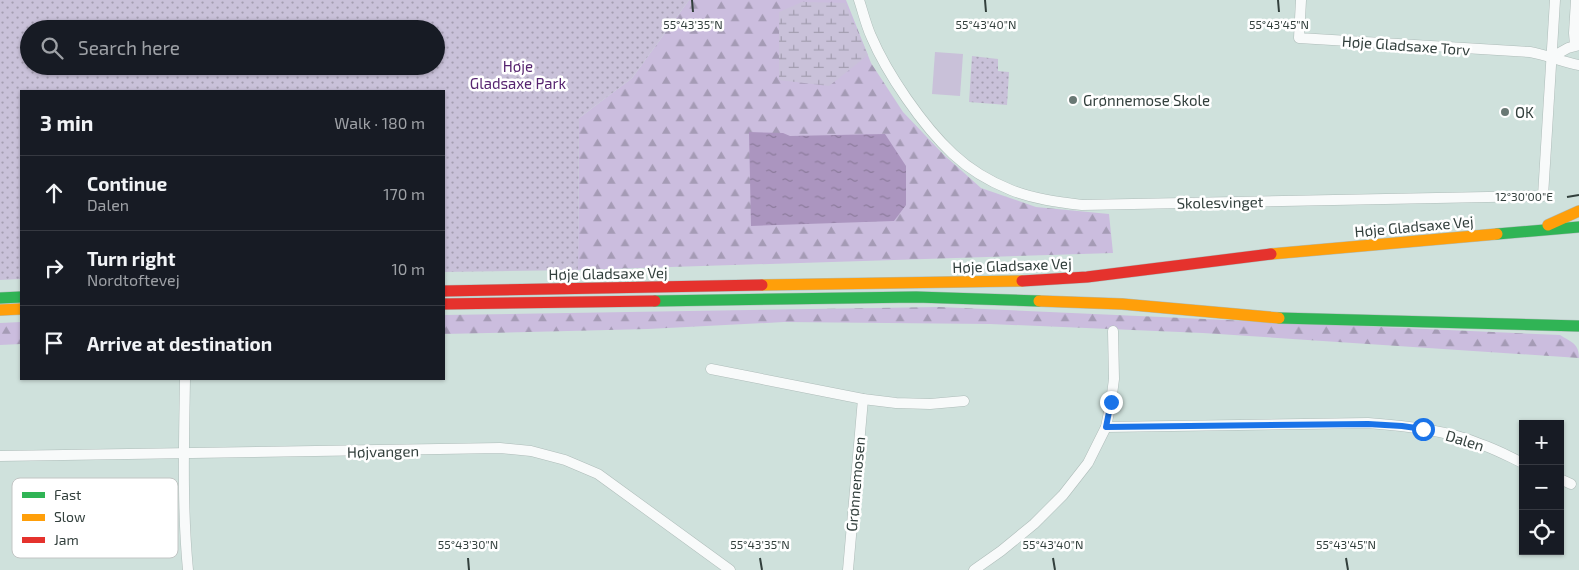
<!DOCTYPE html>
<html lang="en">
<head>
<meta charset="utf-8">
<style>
  :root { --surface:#171b24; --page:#242831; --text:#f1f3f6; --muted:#9ea1a6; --line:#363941 }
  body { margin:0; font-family:"Exo 2",sans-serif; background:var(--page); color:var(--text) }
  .controls { position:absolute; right:15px; bottom:15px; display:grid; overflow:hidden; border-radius:0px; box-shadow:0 1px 4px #0004 }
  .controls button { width:45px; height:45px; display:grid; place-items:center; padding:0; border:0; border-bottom:1px solid var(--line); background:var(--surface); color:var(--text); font:25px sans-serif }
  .stop { position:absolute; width:15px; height:15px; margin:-11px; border:4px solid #1a73e8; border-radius:50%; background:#fff }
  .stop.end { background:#1a73e8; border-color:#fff; box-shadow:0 1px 5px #0008 }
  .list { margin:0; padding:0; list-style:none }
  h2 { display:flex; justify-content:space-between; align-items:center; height:65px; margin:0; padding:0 20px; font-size:21px }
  h2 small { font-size:16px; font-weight:400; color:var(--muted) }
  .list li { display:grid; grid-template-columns:32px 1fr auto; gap:15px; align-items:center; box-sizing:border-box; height:75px; padding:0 20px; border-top:1px solid var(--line) }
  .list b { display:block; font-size:19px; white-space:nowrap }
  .list p { margin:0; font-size:16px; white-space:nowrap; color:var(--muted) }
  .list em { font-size:16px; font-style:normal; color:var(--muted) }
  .icon { flex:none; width:28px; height:28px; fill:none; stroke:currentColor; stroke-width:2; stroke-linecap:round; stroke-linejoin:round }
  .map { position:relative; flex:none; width:1579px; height:570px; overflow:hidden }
  .search { position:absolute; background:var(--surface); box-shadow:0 1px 4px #0004; left:20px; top:20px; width:425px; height:55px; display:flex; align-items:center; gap:12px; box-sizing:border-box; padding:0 18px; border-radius:28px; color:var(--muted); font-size:19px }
  .panel { position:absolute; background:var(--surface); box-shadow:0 1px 4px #0004; left:20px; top:90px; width:425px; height:290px; border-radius:0px }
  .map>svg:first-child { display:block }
</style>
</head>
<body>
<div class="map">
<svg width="1579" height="570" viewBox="0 0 1579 570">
  <defs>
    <pattern id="forest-firs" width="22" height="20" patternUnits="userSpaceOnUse" patternTransform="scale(1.25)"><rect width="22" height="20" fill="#cbbdde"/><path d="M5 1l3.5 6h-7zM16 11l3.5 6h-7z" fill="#a59bb5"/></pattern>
    <pattern id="wetland-marsh" width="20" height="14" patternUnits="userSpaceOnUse" patternTransform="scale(1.25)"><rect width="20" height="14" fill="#c9c1d9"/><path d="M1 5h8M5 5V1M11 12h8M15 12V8" fill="none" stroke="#a49eb1"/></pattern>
    <pattern id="park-dots" width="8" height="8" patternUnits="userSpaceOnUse" patternTransform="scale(1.25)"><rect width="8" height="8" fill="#c9c1d9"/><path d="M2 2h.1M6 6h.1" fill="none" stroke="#a49eb1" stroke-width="1.8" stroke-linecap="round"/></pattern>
    <pattern id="water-ripples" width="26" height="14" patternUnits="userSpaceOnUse" patternTransform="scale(1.25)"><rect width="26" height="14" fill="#ab95bf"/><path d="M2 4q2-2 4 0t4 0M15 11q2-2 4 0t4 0" fill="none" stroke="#8c7b9c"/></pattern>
  </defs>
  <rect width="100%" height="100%" fill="#cfe1dc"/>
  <g fill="url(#forest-firs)">
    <path d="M689,0H846L871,63L903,112L944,155L981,188L1036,207L1109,214L1113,253L578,270L579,118L632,78Z"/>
    <path d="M939,307L1560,335C1571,342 1579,343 1579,358L1203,333L990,324L784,322L648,329L444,334V315Z"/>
    <path d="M21,322V344L0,345V323Z"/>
  </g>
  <path fill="url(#wetland-marsh)" d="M802,2L845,3L868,55L829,86L779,80V12Z"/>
  <g fill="url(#park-dots)" fill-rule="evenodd">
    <path d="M0,0H689L632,78L579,118L578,270L444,272V91H21V279L0,280ZM29,29H436V66H29Z"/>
    <path d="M972,56L998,59V71L1009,72L1007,105L969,102Z"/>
  </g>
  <path fill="#c9c1d9" d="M935,52L963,54L960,96L932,94Z"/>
  <path fill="url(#water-ripples)" d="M749,132L783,133L790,136L885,134L906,166V205L894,221L751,226Z"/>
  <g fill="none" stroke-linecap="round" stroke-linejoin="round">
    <defs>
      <g id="street">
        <path d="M859,0C863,12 866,25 871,36C887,74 923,126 953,154C969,169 991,182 1011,190C1034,199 1057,202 1082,205L1543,196L1555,0"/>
        <path d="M1301,0L1299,38L1530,52C1547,55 1562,62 1579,65"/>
        <path d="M1575,45L1574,33L1576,0"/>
        <path d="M1552,57L1568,48L1579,45"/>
        <path d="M711,369L863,399L896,403L930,404L964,401"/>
        <path d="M185,379C184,442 182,507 188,570"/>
        <path d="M1106,427L1368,423C1407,426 1447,430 1483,445C1497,450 1510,457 1523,463"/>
        <path d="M0,456L500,448L531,451L565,460L598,474L730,570"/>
        <path d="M1560,479L1571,484"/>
        <path d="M848,570L863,399"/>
        <path d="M974,570L1001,551L1034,524L1063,495L1088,463L1106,427L1111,402L1114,379L1113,331"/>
      </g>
      <g id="fast">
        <path d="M1497,234L1579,227"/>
        <path d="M0,298L21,297"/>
        <path d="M655,301L916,297L1039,301"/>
        <path d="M1279,318L1579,326"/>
      </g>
      <g id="slow">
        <path d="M1548,225L1579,211"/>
        <path d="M1271,254L1497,234"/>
        <path d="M762,285L1022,281"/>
        <path d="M1039,301L1122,304L1279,318"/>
        <path d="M0,310L21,309"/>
      </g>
      <g id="jam">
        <path d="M1022,281L1087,277L1271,254"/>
        <path d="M444,291L762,285"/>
        <path d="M444,304L655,301"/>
      </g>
    </defs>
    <use href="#street" stroke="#aebcb9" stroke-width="11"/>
    <use href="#fast" stroke="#aebcb9" stroke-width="12"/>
    <use href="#slow" stroke="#aebcb9" stroke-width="12"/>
    <use href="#jam" stroke="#aebcb9" stroke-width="12"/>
    <use href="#street" stroke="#f8fafa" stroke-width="10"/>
    <use href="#fast" stroke="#30b455" stroke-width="11"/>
    <use href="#slow" stroke="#ff9f0a" stroke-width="11"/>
    <use href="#jam" stroke="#e5322d" stroke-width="11"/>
  </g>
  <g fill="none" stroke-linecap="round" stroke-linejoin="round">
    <path stroke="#1a73e8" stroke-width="6" d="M1111,402L1106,427L1368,424L1402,426L1423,429"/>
  </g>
  <path fill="none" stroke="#323f3c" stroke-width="2" d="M692,0L693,12M985,0L986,12M1278,0L1279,12M1567,197L1579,195M468,558L469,570M760,558L762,570M1053,558L1055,570M1346,558L1348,570"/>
  <g fill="#697874" stroke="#fff" stroke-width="2">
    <circle cx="1073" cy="100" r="5"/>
    <circle cx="1505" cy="112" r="5"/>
  </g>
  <g text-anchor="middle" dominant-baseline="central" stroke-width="5" stroke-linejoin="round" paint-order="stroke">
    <g font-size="15" fill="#323f3c" stroke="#fff">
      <text transform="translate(1406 45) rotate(4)">Høje Gladsaxe Torv</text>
      <text transform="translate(1220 202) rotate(-1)">Skolesvinget</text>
      <text transform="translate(1414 226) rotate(-5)">Høje Gladsaxe Vej</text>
      <text transform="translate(1012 265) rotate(-2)">Høje Gladsaxe Vej</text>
      <text transform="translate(608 273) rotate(-1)">Høje Gladsaxe Vej</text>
      <text transform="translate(1465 440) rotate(17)">Dalen</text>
      <text transform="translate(383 451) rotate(-1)">Højvangen</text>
      <text transform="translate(855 484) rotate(-85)">Grønnemosen</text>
    </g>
    <g font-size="15" fill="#572570" stroke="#fff">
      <text x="518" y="66">Høje<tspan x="518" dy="17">Gladsaxe Park</tspan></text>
    </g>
    <g font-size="15" fill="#323f3c" stroke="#fff" text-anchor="start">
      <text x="1083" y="100">Grønnemose Skole</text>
      <text x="1515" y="112">OK</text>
    </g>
  </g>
  <rect x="12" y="478" width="166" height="80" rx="8" fill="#fff" stroke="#c2c5c4" stroke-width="1"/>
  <rect x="22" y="492" width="23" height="6" fill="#30b455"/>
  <rect x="22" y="514" width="23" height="7" fill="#ff9f0a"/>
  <rect x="22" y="537" width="23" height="6" fill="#e5322d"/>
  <g font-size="14" fill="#323f3c">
    <text x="54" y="500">Fast</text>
    <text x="54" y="522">Slow</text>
    <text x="54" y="545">Jam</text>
  </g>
  <g font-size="12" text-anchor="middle" fill="#323f3c" stroke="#fff" stroke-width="5" stroke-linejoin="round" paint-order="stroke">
    <text x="693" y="29">55°43'35"N</text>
    <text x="986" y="29">55°43'40"N</text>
    <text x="1279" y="29">55°43'45"N</text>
    <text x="1524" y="201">12°30'00"E</text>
    <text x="468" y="549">55°43'30"N</text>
    <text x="760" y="549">55°43'35"N</text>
    <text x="1053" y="549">55°43'40"N</text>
    <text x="1346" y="549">55°43'45"N</text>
  </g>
</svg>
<div class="controls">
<button>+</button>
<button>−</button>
<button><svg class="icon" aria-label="locate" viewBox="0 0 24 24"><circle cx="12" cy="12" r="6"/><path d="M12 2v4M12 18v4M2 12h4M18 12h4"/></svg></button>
</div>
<div class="stop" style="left:1423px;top:429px"></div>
<div class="stop end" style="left:1111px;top:402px"></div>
<div class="search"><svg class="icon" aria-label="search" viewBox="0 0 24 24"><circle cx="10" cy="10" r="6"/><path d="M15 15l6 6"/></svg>Search here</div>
<section class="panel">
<h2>3 min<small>Walk · 180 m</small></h2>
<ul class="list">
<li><svg class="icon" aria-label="ahead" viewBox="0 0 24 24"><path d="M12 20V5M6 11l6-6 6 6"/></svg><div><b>Continue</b><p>Dalen</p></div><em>170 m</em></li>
<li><svg class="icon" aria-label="right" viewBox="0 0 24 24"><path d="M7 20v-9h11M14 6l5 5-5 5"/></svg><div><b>Turn right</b><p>Nordtoftevej</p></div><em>10 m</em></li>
<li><svg class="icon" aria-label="arrive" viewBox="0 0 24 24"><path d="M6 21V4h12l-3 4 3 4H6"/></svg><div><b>Arrive at destination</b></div></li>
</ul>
</section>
</div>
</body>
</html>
